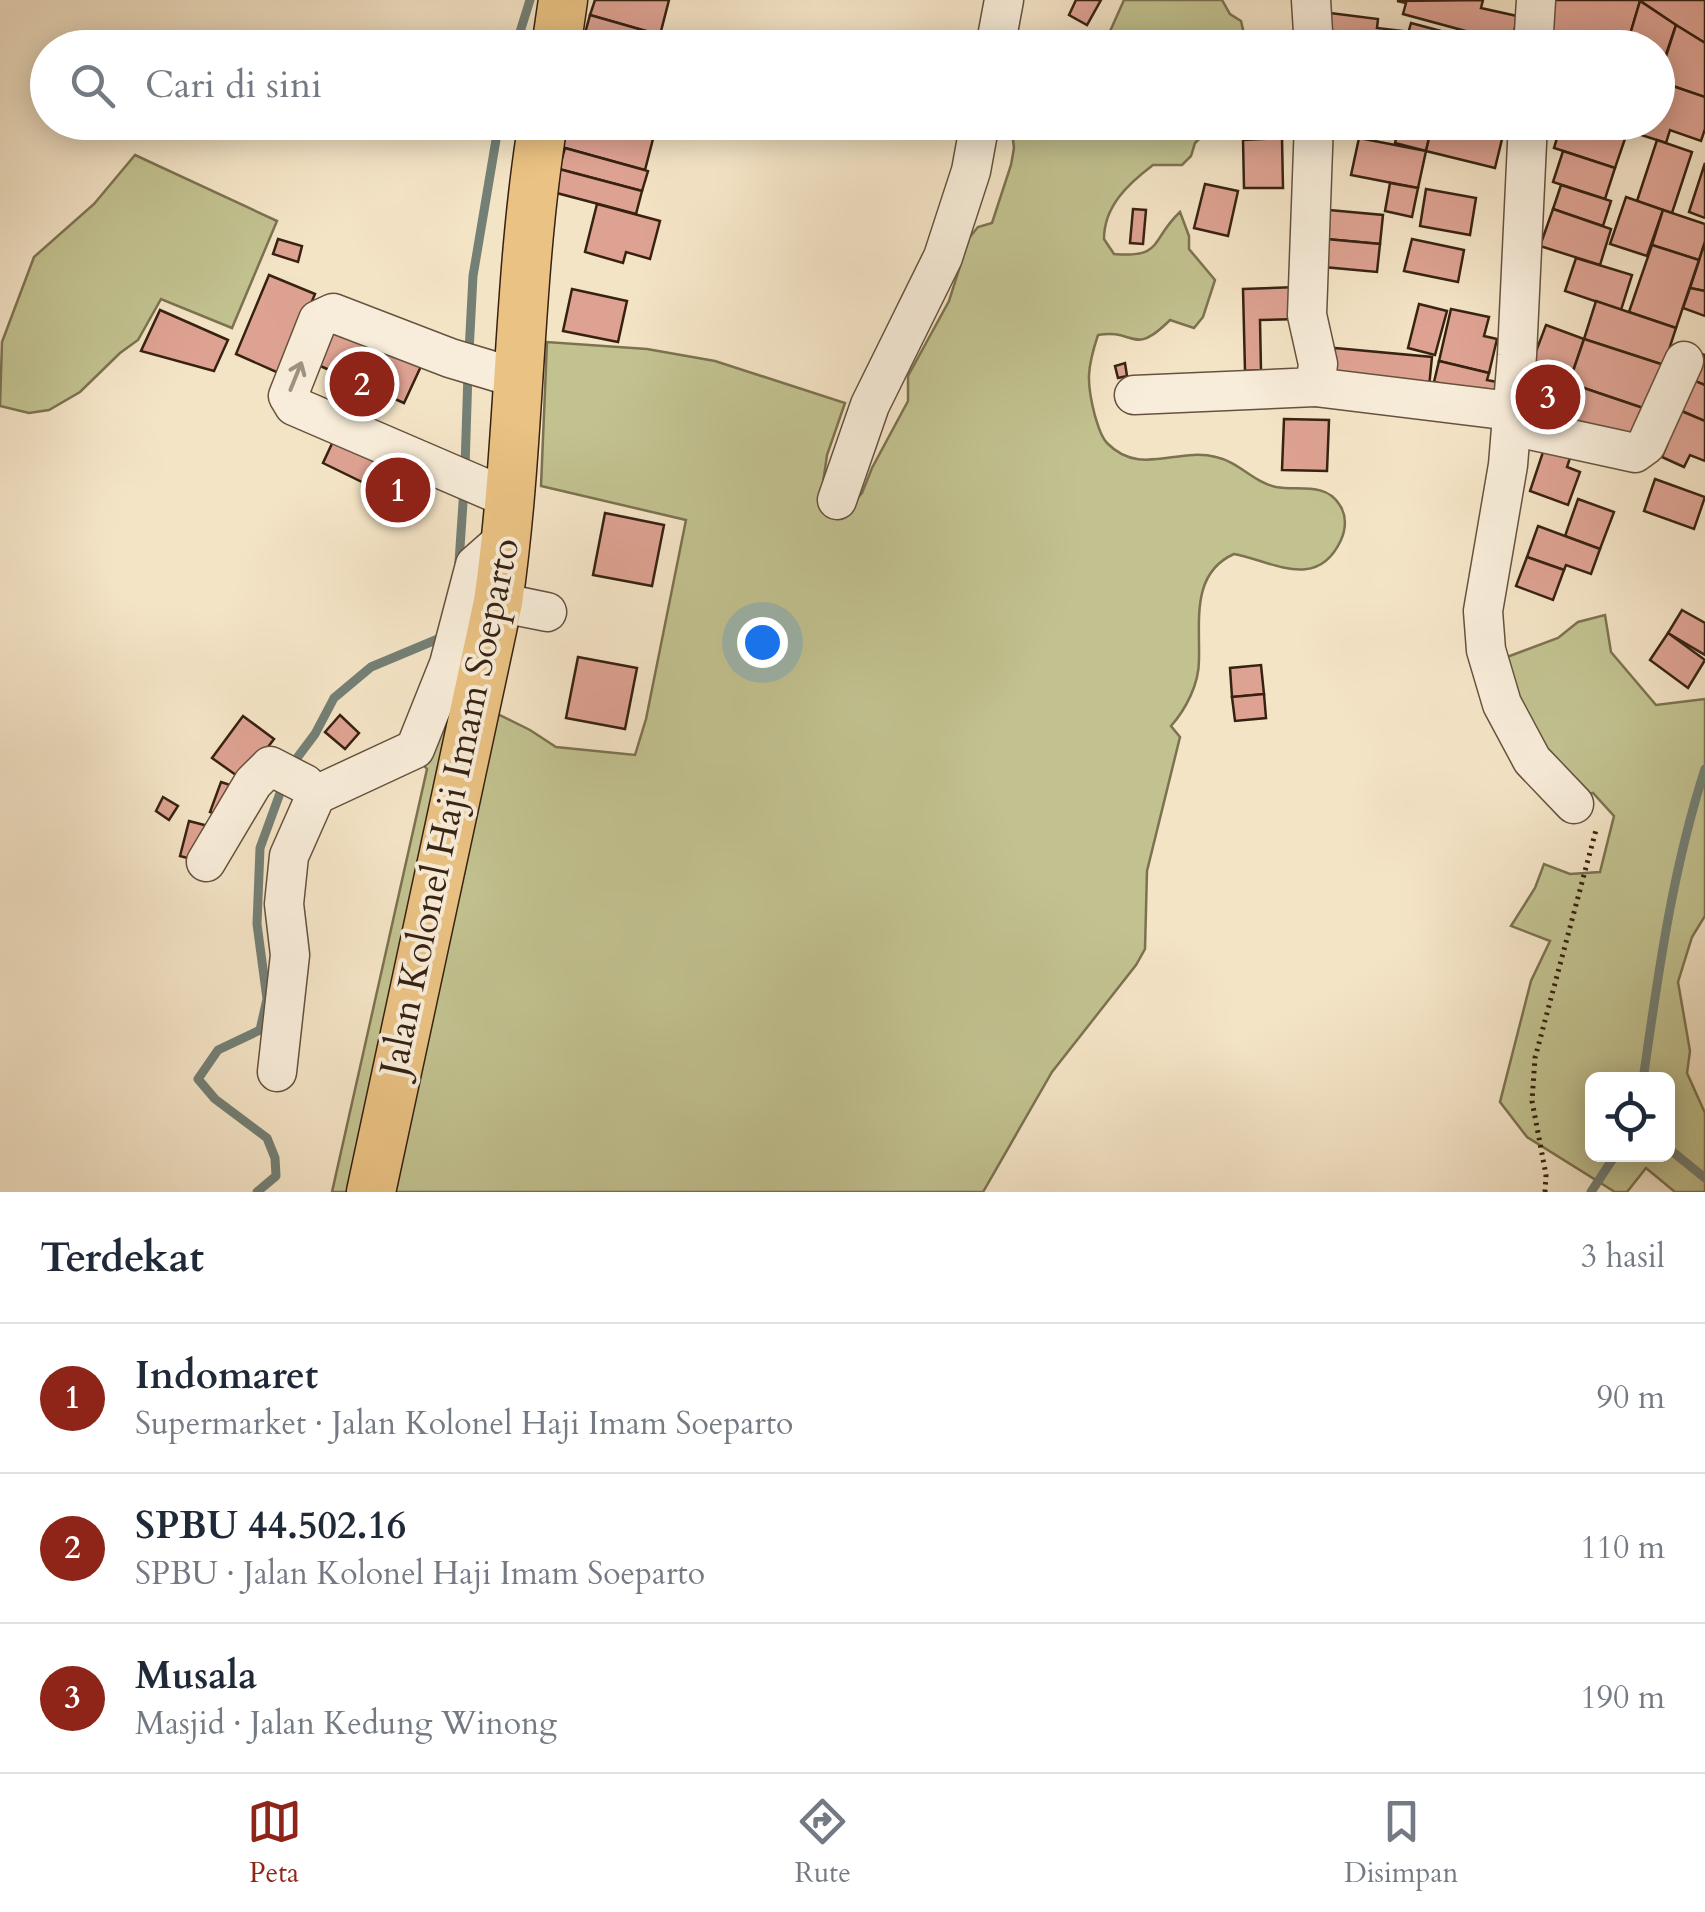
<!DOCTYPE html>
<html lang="id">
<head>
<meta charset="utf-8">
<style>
  :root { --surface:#fff; --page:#f2f2f3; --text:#1f2937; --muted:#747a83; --line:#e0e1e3; --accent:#8f2418 }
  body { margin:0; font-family:Cardo,serif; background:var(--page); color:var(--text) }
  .controls { position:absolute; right:30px; bottom:30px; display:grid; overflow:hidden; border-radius:15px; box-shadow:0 5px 25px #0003 }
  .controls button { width:90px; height:90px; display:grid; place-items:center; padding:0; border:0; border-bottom:2px solid var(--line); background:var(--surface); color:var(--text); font:50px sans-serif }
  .you { position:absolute; left:762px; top:642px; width:35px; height:35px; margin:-25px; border:8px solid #fff; border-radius:50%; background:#1a73e8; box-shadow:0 0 0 15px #1a73e833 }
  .badge { display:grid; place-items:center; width:65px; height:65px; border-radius:50%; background:var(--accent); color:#fff; font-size:32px; font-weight:700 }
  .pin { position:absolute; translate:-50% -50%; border:5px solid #fff; box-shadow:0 2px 10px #0006 }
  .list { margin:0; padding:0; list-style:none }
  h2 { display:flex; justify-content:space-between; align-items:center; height:130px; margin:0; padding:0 40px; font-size:42px }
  h2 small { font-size:32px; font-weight:400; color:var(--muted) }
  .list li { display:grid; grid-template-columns:65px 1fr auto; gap:30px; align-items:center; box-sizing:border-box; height:150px; padding:0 40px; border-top:2px solid var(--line) }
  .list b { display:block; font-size:38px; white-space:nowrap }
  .list p { margin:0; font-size:32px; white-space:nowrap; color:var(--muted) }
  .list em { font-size:32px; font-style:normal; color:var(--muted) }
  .icon { flex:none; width:55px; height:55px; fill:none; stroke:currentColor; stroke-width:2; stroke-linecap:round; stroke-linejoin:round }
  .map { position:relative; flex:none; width:1705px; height:1192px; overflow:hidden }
  .search { position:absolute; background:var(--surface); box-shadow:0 5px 25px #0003; left:30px; right:30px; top:30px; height:110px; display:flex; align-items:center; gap:25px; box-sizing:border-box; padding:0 35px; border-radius:55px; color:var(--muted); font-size:38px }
  .sheet { height:580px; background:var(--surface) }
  nav { display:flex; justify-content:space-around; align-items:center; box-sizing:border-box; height:140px; border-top:2px solid var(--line); background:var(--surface); font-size:28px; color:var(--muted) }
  nav a { display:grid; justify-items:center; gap:5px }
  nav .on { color:var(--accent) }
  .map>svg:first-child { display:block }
</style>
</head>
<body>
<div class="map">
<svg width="1705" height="1192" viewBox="0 0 1705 1192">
  <rect width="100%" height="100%" fill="#f4e4c6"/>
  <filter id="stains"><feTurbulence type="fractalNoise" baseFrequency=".002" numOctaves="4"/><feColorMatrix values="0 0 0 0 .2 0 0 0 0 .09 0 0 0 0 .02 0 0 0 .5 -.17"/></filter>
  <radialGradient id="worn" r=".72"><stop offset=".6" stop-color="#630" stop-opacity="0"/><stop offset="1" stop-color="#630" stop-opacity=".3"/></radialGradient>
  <g fill="#c2c290" stroke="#7c7250" stroke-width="2.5" fill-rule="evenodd">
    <path d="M1124,0H1222L1230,14L1241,21L1247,47H1103Z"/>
    <path d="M1011,123H1216L1195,143L1191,156L1182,165H1153C1128,184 1104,206 1104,239L1114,254C1164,258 1150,240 1180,212L1189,236V249L1215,280L1203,317L1194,328L1170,320C1132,358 1135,328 1098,335C1087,368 1086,382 1095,416C1098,425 1100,436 1107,443C1140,477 1177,447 1216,457C1239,462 1253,482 1276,487C1298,491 1325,482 1339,504C1347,515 1346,529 1341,540C1317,592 1272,561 1234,554C1191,573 1200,621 1199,660C1199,684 1186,709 1171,726L1180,737L1147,871L1145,949L1136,965L1052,1072L983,1192H332L427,769L420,761L453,692L530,730L556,747L635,755L646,719L686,520L541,486L547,342L647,349L715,361L845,403L827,455L823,483L839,509L852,504L862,493L872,468L908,401V376L949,301L969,238L978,227L992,223L1011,165L1014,148Z"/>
    <path d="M135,155L277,221L232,328L161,299L138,340L120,353L80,392L49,410L29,413L0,406L2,342L34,257L94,204Z"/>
    <path d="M1605,615L1611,652L1656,705L1705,699V916L1692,937L1678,982L1690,1051L1687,1073L1705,1113V1192H1675L1646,1168L1627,1192H1615L1527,1137L1500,1102L1531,981L1550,941L1511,926L1535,888L1544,864L1570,874L1600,872L1614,816L1593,793L1552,803L1491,663L1558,638L1578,622ZM1592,1080H1668V1154H1592Z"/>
  </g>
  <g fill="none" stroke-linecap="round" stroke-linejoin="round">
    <g stroke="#748076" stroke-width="9">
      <path d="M515,48L530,0"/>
      <path d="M469,352L473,276L499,122"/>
      <path d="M465,467L468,373"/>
      <path d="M459,562L464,488"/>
      <path d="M291,766L315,734L334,698L371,667L445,636"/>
      <path d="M1643,1080C1658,975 1672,871 1705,769"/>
      <path d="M1668,1148L1705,1178"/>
      <path d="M257,1192L276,1176L275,1158L267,1138L215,1099L198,1079L218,1050L260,1030L267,999L257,924L260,848L283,785"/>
      <path d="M1591,1192L1616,1154"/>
    </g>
  </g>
  <g fill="#dea292" stroke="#372211" stroke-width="2.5">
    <path d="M595,0H669L660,35L590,15Z"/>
    <path d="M1076,0H1101L1087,25L1069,15Z"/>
    <path d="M1483,0L1481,8L1517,16L1513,39L1473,33L1403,14L1406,3L1397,1Z"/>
    <path d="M1543,0H1639L1640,1L1626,48H1558L1535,40Z"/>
    <path d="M1639,0H1705V43L1676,25Z"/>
    <path d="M1640,1L1676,25L1658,78V48H1626Z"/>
    <path d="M1330,13L1378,19L1377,28L1403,31L1401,48L1327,39Z"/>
    <path d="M590,15L660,35L656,48H581Z"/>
    <path d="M1411,23L1463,37L1460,48H1404Z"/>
    <path d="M1676,25L1705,43V97L1658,81Z"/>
    <path d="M1658,81L1705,97V129L1701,141L1670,130L1666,143L1638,134L1642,122H1658Z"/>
    <path d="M401,122H465L464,133Z"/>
    <path d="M561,122H636L633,134L653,139L645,170L554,145Z"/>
    <path d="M1400,122H1433L1426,151L1395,143Z"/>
    <path d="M1433,122H1451L1503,135L1495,168L1426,151Z"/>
    <path d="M1451,122H1506L1503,135Z"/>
    <path d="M1562,122H1607L1628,130L1615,168L1554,148Z"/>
    <path d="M1607,122H1642L1638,134Z"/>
    <path d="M1282,138L1283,188H1244L1243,140Z"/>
    <path d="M1359,138L1426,151L1418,188L1351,175Z"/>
    <path d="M1657,140L1692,152L1672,213L1637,201Z"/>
    <path d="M565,148L648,171L642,191L559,169Z"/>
    <path d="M1563,151L1615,168L1605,199L1553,182Z"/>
    <path d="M1705,163V218L1689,212Z"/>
    <path d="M559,169L642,191L636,214L553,192Z"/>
    <path d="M1390,183L1418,188L1412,217L1385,211Z"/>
    <path d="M1205,184L1238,191L1228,236L1194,228Z"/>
    <path d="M1561,185L1611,201L1603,226L1553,209Z"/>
    <path d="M1426,189L1476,198L1470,235L1420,226Z"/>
    <path d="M1626,197L1663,210L1647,256L1610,244Z"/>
    <path d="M597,204L660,221L650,259L626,252L623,263L585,252Z"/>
    <path d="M1133,209L1146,210L1143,244L1130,243Z"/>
    <path d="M1553,209L1611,229L1600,265L1540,246Z"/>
    <path d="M1329,210L1383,215L1380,244L1326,239Z"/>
    <path d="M1663,210L1705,224V242L1699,260L1652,245Z"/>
    <path d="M278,239L302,246L298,262L273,254Z"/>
    <path d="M1326,239L1380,244L1377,272L1324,267Z"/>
    <path d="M1412,239L1464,250L1458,282L1404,271Z"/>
    <path d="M1705,242V291L1690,288Z"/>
    <path d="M1652,245L1699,260L1676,328L1629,312Z"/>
    <path d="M1576,258L1632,275L1621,310L1565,291Z"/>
    <path d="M269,275L315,294L281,374L236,354Z"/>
    <path d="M1297,287L1298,319L1260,320L1261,370L1245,371L1243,289Z"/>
    <path d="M1690,288L1705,291V316L1683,308Z"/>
    <path d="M572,289L627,301L618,342L563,331Z"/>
    <path d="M1596,301L1676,328L1664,365L1584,339Z"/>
    <path d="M1419,304L1447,311L1435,355L1408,348Z"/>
    <path d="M1451,309L1489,317L1484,336L1497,339L1489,373L1439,361Z"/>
    <path d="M160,310L228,340L214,371L141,351Z"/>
    <path d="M326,320L423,362L404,403L309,361Z"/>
    <path d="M1546,325L1584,339L1569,383L1529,370Z"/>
    <path d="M1584,339L1664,365L1649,410L1569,383Z"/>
    <path d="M1335,348L1432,357L1429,387L1332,378Z"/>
    <path d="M1699,353L1705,355V385L1688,378Z"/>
    <path d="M1439,361L1489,373L1487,380L1502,383L1499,397L1434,382Z"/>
    <path d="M1125,363L1127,376L1118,378L1115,366Z"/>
    <path d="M1540,374L1569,383L1556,421L1528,411Z"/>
    <path d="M1688,378L1705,385V421L1675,408Z"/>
    <path d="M1569,383L1649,410L1637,447L1556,421Z"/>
    <path d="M1672,407L1705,421V461L1690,455L1684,467L1662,457L1667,445L1657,441Z"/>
    <path d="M1284,419L1329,420L1327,471L1282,470Z"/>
    <path d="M336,435L413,472L399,500L323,463Z"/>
    <path d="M1546,443L1572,452L1567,467L1580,472L1568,505L1530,491Z"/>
    <path d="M1655,479L1705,497L1694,529L1644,511Z"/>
    <path d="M1578,499L1614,512L1600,549L1565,536Z"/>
    <path d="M605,513L664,525L652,586L593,575Z"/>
    <path d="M1538,526L1600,549L1591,574L1566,565L1564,570L1527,557Z"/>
    <path d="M1527,557L1564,570L1553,600L1516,586Z"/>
    <path d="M1682,610L1705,623V655L1668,633Z"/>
    <path d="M1668,633L1705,660L1688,688L1650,660Z"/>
    <path d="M578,657L637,668L625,729L566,718Z"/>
    <path d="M1261,665L1264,694L1232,697L1230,668Z"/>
    <path d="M1264,694L1266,718L1235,721L1232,697Z"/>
    <path d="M340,715L359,733L345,749L325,732Z"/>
    <path d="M243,716L274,739L243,780L212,758Z"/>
    <path d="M221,782L239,788L228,819L210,812Z"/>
    <path d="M163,797L178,806L169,820L156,811Z"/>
    <path d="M189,821L208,826L199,861L180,856Z"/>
  </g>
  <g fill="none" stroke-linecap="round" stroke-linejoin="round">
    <defs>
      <g id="minor">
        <path d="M1311,0L1314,48"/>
        <path d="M995,48L1004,0"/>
        <path d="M1533,48L1536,0"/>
        <path d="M1528,122L1517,355L1508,465L1483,611L1486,650L1502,704L1532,760L1574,804"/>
        <path d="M1315,387L1511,411"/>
        <path d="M1134,395L1315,387L1318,364L1307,315L1314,122"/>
        <path d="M1511,426L1635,453L1646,445L1684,361"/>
        <path d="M510,499L294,406L288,396L318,320L333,313L450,358L520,379"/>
        <path d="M837,500L870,405L943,257L971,171L980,122"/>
        <path d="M498,602L547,612"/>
        <path d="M206,862L253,783L270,766L305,784L316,795"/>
        <path d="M277,1072L290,955L284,904L289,856L316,795L415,749L449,664L475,565L508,536"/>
      </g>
      <g id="major">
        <path d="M556,48L563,0"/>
        <path d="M371,1192L498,602C521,443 517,281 543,122"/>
      </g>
    </defs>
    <use href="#minor" stroke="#66523e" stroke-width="41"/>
    <use href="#major" stroke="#372211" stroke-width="51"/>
    <path stroke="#372211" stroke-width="5" stroke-dasharray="2.5 5" stroke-linecap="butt" d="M1545,1192L1546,1175L1532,1101L1535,1058L1596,830"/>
    <use href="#minor" stroke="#f8edda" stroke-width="38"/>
    <use href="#major" stroke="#eac283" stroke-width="48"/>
  </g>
  <defs><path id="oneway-shaft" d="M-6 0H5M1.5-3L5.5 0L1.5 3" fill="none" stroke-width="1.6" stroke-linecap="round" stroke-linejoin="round" transform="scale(2.5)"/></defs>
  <use stroke="#a19280" href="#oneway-shaft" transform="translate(296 376) rotate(-68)"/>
  <g text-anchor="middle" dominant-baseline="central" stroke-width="8" stroke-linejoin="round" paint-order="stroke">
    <g font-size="38" fill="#372211" stroke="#f8edda">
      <text transform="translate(450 807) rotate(-78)">Jalan Kolonel Haji Imam Soeparto</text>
    </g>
  </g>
  <rect width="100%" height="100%" filter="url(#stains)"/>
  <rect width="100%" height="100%" fill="url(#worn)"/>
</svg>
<div class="controls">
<button><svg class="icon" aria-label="locate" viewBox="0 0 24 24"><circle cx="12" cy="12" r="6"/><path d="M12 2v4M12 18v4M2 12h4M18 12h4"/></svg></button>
</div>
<div class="you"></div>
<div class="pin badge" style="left:398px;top:490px">1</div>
<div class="pin badge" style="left:362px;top:384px">2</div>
<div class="pin badge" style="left:1548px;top:397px">3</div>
<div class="search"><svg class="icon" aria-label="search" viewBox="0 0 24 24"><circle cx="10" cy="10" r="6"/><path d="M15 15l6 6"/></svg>Cari di sini</div>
</div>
<section class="sheet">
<h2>Terdekat<small>3 hasil</small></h2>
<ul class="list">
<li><span class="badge">1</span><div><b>Indomaret</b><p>Supermarket · Jalan Kolonel Haji Imam Soeparto</p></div><em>90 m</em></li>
<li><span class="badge">2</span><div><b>SPBU 44.502.16</b><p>SPBU · Jalan Kolonel Haji Imam Soeparto</p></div><em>110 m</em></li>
<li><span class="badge">3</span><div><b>Musala</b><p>Masjid · Jalan Kedung Winong</p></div><em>190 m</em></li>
</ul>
</section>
<nav>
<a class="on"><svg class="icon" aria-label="map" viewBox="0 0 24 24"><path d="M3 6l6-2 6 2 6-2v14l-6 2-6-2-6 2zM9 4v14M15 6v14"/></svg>Peta</a>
<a><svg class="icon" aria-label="directions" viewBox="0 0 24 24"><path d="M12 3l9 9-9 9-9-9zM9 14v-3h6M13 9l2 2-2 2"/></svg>Rute</a>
<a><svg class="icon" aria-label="saved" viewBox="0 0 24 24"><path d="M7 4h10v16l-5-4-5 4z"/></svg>Disimpan</a>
</nav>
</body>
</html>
